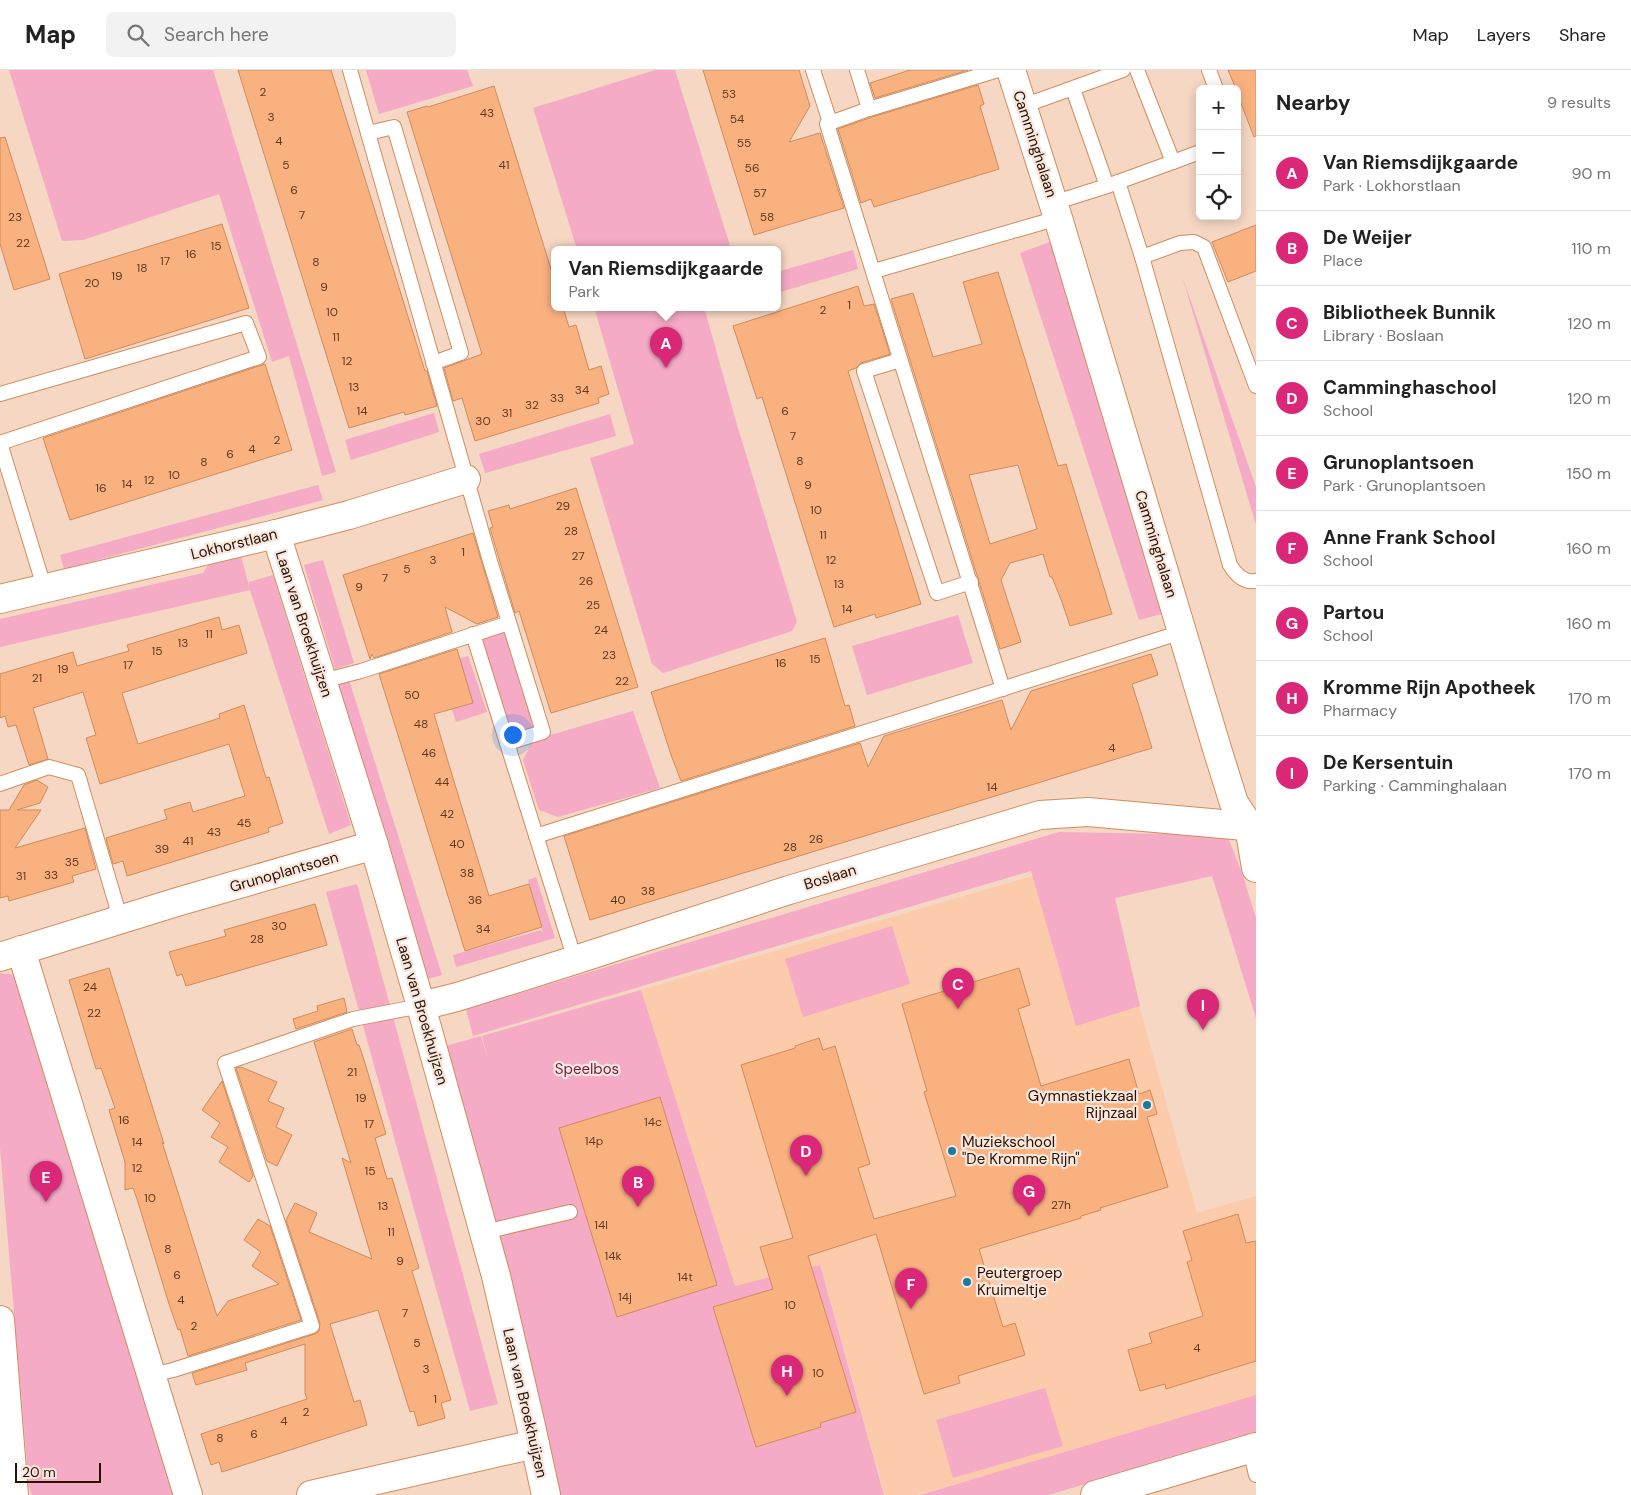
<!DOCTYPE html>
<html lang="en">
<head>
<meta charset="utf-8">
<style>
  :root { --surface:#fff; --page:#f2f2f2; --text:#222; --muted:#767676; --line:#e0e0e0; --accent:#db2777 }
  body { margin:0; font-family:"DM Sans",sans-serif; background:var(--page); color:var(--text) }
  .controls { position:absolute; right:15px; top:15px; display:grid; overflow:hidden; border-radius:8px; box-shadow:0 2px 12px #0003 }
  .controls button { width:45px; height:45px; display:grid; place-items:center; padding:0; border:0; border-bottom:1px solid var(--line); background:var(--surface); color:var(--text); font:25px sans-serif }
  .scale { position:absolute; left:15px; bottom:12px; width:86px; box-sizing:border-box; padding-left:5px; border:2px solid #2b1100; border-top:0; font-size:14px; line-height:18px; white-space:nowrap; color:#2b1100; -webkit-text-stroke:4px #f7e7de; paint-order:stroke }
  .you { position:absolute; left:512px; top:664px; width:18px; height:18px; margin:-12px; border:4px solid #fff; border-radius:50%; background:#1a73e8; box-shadow:0 0 0 8px #1a73e833 }
  .badge { display:grid; place-items:center; width:32px; height:32px; border-radius:50%; background:var(--accent); color:#fff; font-size:16px; font-weight:700 }
  .pin { position:absolute; translate:-50% -41px; filter:drop-shadow(0 1px 2px #0008) }
  .pin::after { content:''; position:absolute; top:26px; width:18px; height:15px; background:inherit; clip-path:polygon(0 0,100% 0,50% 100%) }
  .popup { position:absolute; left:551px; top:176px; width:230px; height:65px; box-sizing:border-box; display:grid; place-content:center; border-radius:8px; background:var(--surface); filter:drop-shadow(0 1px 4px #0005); font-size:16px; white-space:nowrap; color:var(--muted) }
  .popup b { font-size:19px; color:var(--text) }
  .popup::after { content:''; position:absolute; left:50%; top:100%; margin-left:-10px; border:10px solid transparent; border-top-color:var(--surface) }
  .list { margin:0; padding:0; list-style:none }
  h2 { display:flex; justify-content:space-between; align-items:center; height:65px; margin:0; padding:0 20px; font-size:21px }
  h2 small { font-size:16px; font-weight:400; color:var(--muted) }
  .list li { display:grid; grid-template-columns:32px 1fr auto; gap:15px; align-items:center; box-sizing:border-box; height:75px; padding:0 20px; border-top:1px solid var(--line) }
  .list b { display:block; font-size:19px; white-space:nowrap }
  .list p { margin:0; font-size:16px; white-space:nowrap; color:var(--muted) }
  .list em { font-size:16px; font-style:normal; color:var(--muted) }
  .icon { flex:none; width:28px; height:28px; fill:none; stroke:currentColor; stroke-width:2; stroke-linecap:round; stroke-linejoin:round }
  .map { position:relative; flex:none; width:1256px; height:1425px; overflow:hidden }
  header { display:flex; align-items:center; gap:30px; box-sizing:border-box; height:70px; padding:0 25px; background:var(--surface); border-bottom:1px solid var(--line) }
  header strong { font-size:24px }
  nav { display:flex; gap:28px; margin-inline-start:auto; font-size:18px }
  .search { width:350px; height:45px; background:var(--page); display:flex; align-items:center; gap:12px; box-sizing:border-box; padding:0 18px; border-radius:8px; color:var(--muted); font-size:19px }
  main { display:flex }
  aside { flex:1; background:var(--surface) }
  .map>svg:first-child { display:block }
</style>
</head>
<body>
<header>
<strong>Map</strong>
<div class="search"><svg class="icon" aria-label="search" viewBox="0 0 24 24"><circle cx="10" cy="10" r="6"/><path d="M15 15l6 6"/></svg>Search here</div>
<nav><a>Map</a><a>Layers</a><a>Share</a></nav>
</header>
<main>
<div class="map">
<svg width="1256" height="1425" viewBox="0 0 1256 1425">
  <rect width="100%" height="100%" fill="#f5d7c3"/>
  <path fill="#fccbab" d="M1067,796L1110,831L1197,1143L1256,1126V1326L1101,1373L916,1425H885L820,1195L735,1217L678,1036L513,1083L482,966Z"/>
  <g fill="#f5aac6">
    <path d="M9,0H213L336,402L322,406L289,286L272,292L219,124L83,170L62,171Z"/>
    <path d="M366,0H467L473,16L379,44Z"/>
    <path d="M655,0H675L731,179H577L533,38Z"/>
    <path d="M1058,169L1176,540L1139,550L1020,183Z"/>
    <path d="M853,180L858,199L777,223V202Z"/>
    <path d="M1182,206L1256,417V455Z"/>
    <path d="M594,237H704L737,355L797,552L792,561L663,603L652,594L590,388L634,374Z"/>
    <path d="M434,343L439,362L351,390L345,370Z"/>
    <path d="M610,344L616,366L485,403L479,384Z"/>
    <path d="M318,415L323,430L64,499L60,485Z"/>
    <path d="M241,486L249,516V512L273,505L351,755L329,764L250,520L0,577V549L203,503L210,492Z"/>
    <path d="M323,490L354,593L335,599L304,495Z"/>
    <path d="M958,545L973,593L867,625L852,576Z"/>
    <path d="M506,557L540,658L511,667L478,566Z"/>
    <path d="M468,586L487,642L456,652L438,595Z"/>
    <path d="M349,610L442,905L428,909L338,613Z"/>
    <path d="M633,641L660,718L558,747L539,740L523,690L533,670Z"/>
    <path d="M1059,762L1227,765L1243,806L1256,848V948L1212,806L1115,828L1140,936L1076,956L1031,801L473,966L466,939Z"/>
    <path d="M536,807L555,868L456,897L453,885L541,860L543,863L528,810Z"/>
    <path d="M357,814L498,1334L470,1341L326,822Z"/>
    <path d="M892,856L910,914L803,947L785,889Z"/>
    <path d="M0,903L14,905L23,921L176,1425H32L29,1417L0,1078Z"/>
    <path d="M641,920L735,1216L820,1195L884,1425H559L446,976L481,966L489,992L482,966Z"/>
    <path d="M1045,1318L1063,1376L953,1408L936,1350Z"/>
    <path d="M1256,1325V1364L1048,1425H920Z"/>
  </g>
  <g fill="#fab180" stroke="#d18b5a" fill-rule="evenodd">
    <path d="M238,0H331L425,301H427L437,336L405,345L404,342L349,358Z"/>
    <path d="M703,0H799L810,36L789,72L820,63L844,138L754,165Z"/>
    <path d="M910,0H968L875,28L870,13Z"/>
    <path d="M1228,0H1256V66L1254,67L1237,23V19H1236Z"/>
    <path d="M978,15L984,34L980,36L999,99L874,137L871,129L861,133L838,59L872,47Z"/>
    <path d="M494,16L555,212V237H563L569,257L576,255L589,300L601,296L609,324L598,328L599,333L475,371L462,328L453,331L444,298L482,284L407,42L427,36L428,37Z"/>
    <path d="M5,67L50,209L14,220L0,174V68Z"/>
    <path d="M222,154L249,238L85,289L59,204Z"/>
    <path d="M1256,155V201L1228,212L1212,172Z"/>
    <path d="M998,202L1058,396L1066,394L1112,544L1070,556L1062,532L1052,507H1050L1043,484L1010,493L1001,510L1021,572L1000,579L891,229L913,223L933,287L982,274L963,212ZM1018,395L1037,459L990,474L969,405Z"/>
    <path d="M858,216L864,236L874,234L890,284L861,293L856,298L848,301L921,534L876,548L875,544L834,557L762,327L757,329L733,256Z"/>
    <path d="M265,294L292,380L70,450L43,368Z"/>
    <path d="M576,418L638,617L551,643L519,541L515,543L490,458L493,457L488,441L509,435L510,439Z"/>
    <path d="M473,463L498,547L477,554L445,537L452,562L374,588L372,584L370,589L343,505Z"/>
    <path d="M219,547L222,560L239,555L247,583L122,623L138,674L220,648L219,644L244,635L266,708L269,707L283,753L268,758L269,762L127,806L123,791L113,794L106,768L167,749L164,740L190,732L193,742L245,726L229,674L100,714L86,668L96,665L83,622L33,638L48,689L29,695L16,655L8,657L5,646L0,648V604L73,582L77,596L129,581L127,575Z"/>
    <path d="M825,568L845,636L849,635L855,656L681,711L671,685L651,622Z"/>
    <path d="M457,579L473,633L434,644L449,695L489,826L529,814L542,857L465,881L379,604Z"/>
    <path d="M1151,584L1158,605L1132,614L1152,678L590,850L564,766L860,673L868,697L884,666L1002,630L1011,660L1031,621Z"/>
    <path d="M37,710L48,717L40,733L17,740H41L15,778L85,758L96,799L72,806L74,812L9,831L8,826L0,828V740H9L24,715Z"/>
    <path d="M315,834L327,875L186,916L182,904L177,906L169,882L226,866L224,860Z"/>
    <path d="M109,898L164,1074L162,1072L217,1246L228,1231L279,1214L252,1196L261,1182L244,1170L258,1149L270,1156L301,1250L188,1286L180,1259L178,1260L169,1234L137,1129L133,1118L125,1120V1092L109,1040L115,1038L101,998L96,999L69,910Z"/>
    <path d="M1019,898L1030,935L1018,939L1041,1016L1129,989L1139,1024L1150,1020L1154,1033L1157,1044L1147,1047L1168,1117L1100,1138L1101,1140L1081,1146V1148L979,1179L1003,1257L1015,1253L1025,1285L958,1306L960,1313L924,1324L876,1164L808,1186L856,1342L820,1353L821,1357L756,1377L713,1237L773,1219L760,1177L793,1168L741,995L795,978V976L819,968L823,980L835,976L870,1094L858,1098L874,1149L956,1126L924,1022L927,1021L902,934Z"/>
    <path d="M344,928L347,942L296,959L293,949L318,941L317,936Z"/>
    <path d="M352,959L357,975H359L365,993L386,1064L375,1068L387,1109L392,1108L419,1198L412,1201L451,1330L441,1333L445,1348L418,1356L414,1341L410,1342L378,1240L330,1254L354,1332L360,1330L367,1355L222,1402L219,1392L211,1395L201,1364L307,1329L305,1323V1274L245,1293L247,1300L196,1315L192,1303L315,1264L319,1261L320,1253L286,1150L295,1133L317,1143L309,1162L372,1189L342,1088L351,1093L314,972Z"/>
    <path d="M241,997L277,1012L268,1031L284,1038L276,1057L292,1065L277,1096L267,1091L236,998Z"/>
    <path d="M222,1011L253,1106L249,1112L219,1092L228,1077L211,1067L220,1053L202,1040Z"/>
    <path d="M660,1027L717,1215L617,1247L559,1058Z"/>
    <path d="M1238,1144L1246,1173L1256,1171V1291L1166,1319L1165,1314L1140,1321L1128,1280L1152,1273L1149,1263L1203,1246L1187,1192L1192,1190L1183,1161Z"/>
  </g>
  <g fill="none" stroke-linecap="round" stroke-linejoin="round">
    <defs>
      <g id="service">
        <path d="M350,0L490,491L543,662L507,673L575,890"/>
        <path d="M813,0L830,52"/>
        <path d="M857,0L869,39"/>
        <path d="M998,0L869,39L827,54L1003,619"/>
        <path d="M1209,0L1216,19"/>
        <path d="M1023,36L1123,0"/>
        <path d="M368,63L394,57L461,283L433,293"/>
        <path d="M1173,92L1200,82"/>
        <path d="M1118,112L1142,187L1230,495C1236,505 1244,513 1256,511"/>
        <path d="M1107,116L1173,92L1137,0"/>
        <path d="M1053,133L1107,116L1073,19"/>
        <path d="M1142,187L1180,173L1194,172L1204,177L1256,316"/>
        <path d="M874,201L1058,148"/>
        <path d="M900,290L864,301L937,523L971,512"/>
        <path d="M0,324L246,253L259,287L0,373"/>
        <path d="M0,373L45,520"/>
        <path d="M473,564L507,673"/>
        <path d="M322,611L361,601L509,553"/>
        <path d="M0,714L49,697L78,705L116,834L119,851"/>
        <path d="M536,766L1182,562"/>
        <path d="M484,1162L570,1142"/>
        <path d="M152,1305L173,1300L312,1256L225,993L353,949L421,936"/>
        <path d="M1250,1379L1256,1405"/>
      </g>
      <g id="minor">
        <path d="M1011,0L1058,148L1218,682L1234,733L1249,756L1256,798"/>
        <path d="M276,464L374,775L421,936L496,1206L531,1356L546,1425"/>
        <path d="M0,529L276,464L349,445L466,409"/>
        <path d="M21,880L188,1425"/>
        <path d="M0,887L177,832L374,775"/>
        <path d="M421,936L457,927L575,890L789,820L1040,745L1088,742L1256,757"/>
        <path d="M0,1250L14,1425"/>
        <path d="M311,1425L535,1374"/>
        <path d="M1095,1425L1256,1377"/>
      </g>
    </defs>
    <use href="#service" stroke="#d28c5b" stroke-width="16"/>
    <use href="#minor" stroke="#d28c5b" stroke-width="30"/>
    <use href="#service" stroke="#fff" stroke-width="14"/>
    <use href="#minor" stroke="#fff" stroke-width="28"/>
  </g>
  <g fill="#197aa6" stroke="#f7e7de" stroke-width="2">
    <circle cx="1147" cy="1035" r="5"/>
    <circle cx="952" cy="1081" r="5"/>
    <circle cx="967" cy="1212" r="5"/>
  </g>
  <g text-anchor="middle" dominant-baseline="central" stroke-width="4.5" stroke-linejoin="round" paint-order="stroke">
    <g font-size="12" fill="#5f3920">
      <text x="263" y="22">2</text>
      <text x="729" y="24">53</text>
      <text x="487" y="43">43</text>
      <text x="271" y="47">3</text>
      <text x="737" y="49">54</text>
      <text x="279" y="71">4</text>
      <text x="744" y="73">55</text>
      <text x="286" y="95">5</text>
      <text x="504" y="95">41</text>
      <text x="752" y="98">56</text>
      <text x="294" y="120">6</text>
      <text x="760" y="123">57</text>
      <text x="302" y="145">7</text>
      <text x="15" y="147">23</text>
      <text x="767" y="147">58</text>
      <text x="23" y="173">22</text>
      <text x="216" y="176">15</text>
      <text x="191" y="184">16</text>
      <text x="165" y="191">17</text>
      <text x="316" y="192">8</text>
      <text x="142" y="198">18</text>
      <text x="117" y="206">19</text>
      <text x="92" y="213">20</text>
      <text x="324" y="217">9</text>
      <text x="849" y="235">1</text>
      <text x="823" y="240">2</text>
      <text x="332" y="242">10</text>
      <text x="336" y="267">11</text>
      <text x="347" y="291">12</text>
      <text x="354" y="317">13</text>
      <text x="582" y="320">34</text>
      <text x="557" y="328">33</text>
      <text x="532" y="335">32</text>
      <text x="362" y="341">14</text>
      <text x="785" y="341">6</text>
      <text x="507" y="343">31</text>
      <text x="483" y="351">30</text>
      <text x="793" y="366">7</text>
      <text x="277" y="370">2</text>
      <text x="252" y="379">4</text>
      <text x="230" y="384">6</text>
      <text x="800" y="391">8</text>
      <text x="204" y="392">8</text>
      <text x="174" y="405">10</text>
      <text x="149" y="410">12</text>
      <text x="127" y="414">14</text>
      <text x="808" y="415">9</text>
      <text x="101" y="418">16</text>
      <text x="563" y="436">29</text>
      <text x="816" y="440">10</text>
      <text x="571" y="461">28</text>
      <text x="823" y="465">11</text>
      <text x="463" y="482">1</text>
      <text x="578" y="486">27</text>
      <text x="433" y="490">3</text>
      <text x="831" y="490">12</text>
      <text x="407" y="499">5</text>
      <text x="385" y="508">7</text>
      <text x="586" y="511">26</text>
      <text x="839" y="514">13</text>
      <text x="359" y="517">9</text>
      <text x="593" y="535">25</text>
      <text x="847" y="539">14</text>
      <text x="601" y="560">24</text>
      <text x="209" y="564">11</text>
      <text x="183" y="573">13</text>
      <text x="157" y="581">15</text>
      <text x="609" y="585">23</text>
      <text x="815" y="589">15</text>
      <text x="781" y="593">16</text>
      <text x="128" y="595">17</text>
      <text x="63" y="599">19</text>
      <text x="37" y="608">21</text>
      <text x="622" y="611">22</text>
      <text x="412" y="625">50</text>
      <text x="421" y="654">48</text>
      <text x="1112" y="678">4</text>
      <text x="429" y="683">46</text>
      <text x="442" y="712">44</text>
      <text x="992" y="717">14</text>
      <text x="447" y="744">42</text>
      <text x="244" y="753">45</text>
      <text x="214" y="762">43</text>
      <text x="816" y="769">26</text>
      <text x="188" y="771">41</text>
      <text x="457" y="774">40</text>
      <text x="790" y="777">28</text>
      <text x="162" y="779">39</text>
      <text x="72" y="792">35</text>
      <text x="467" y="803">38</text>
      <text x="51" y="805">33</text>
      <text x="21" y="806">31</text>
      <text x="648" y="821">38</text>
      <text x="475" y="830">36</text>
      <text x="618" y="830">40</text>
      <text x="279" y="856">30</text>
      <text x="483" y="859">34</text>
      <text x="257" y="869">28</text>
      <text x="90" y="917">24</text>
      <text x="94" y="943">22</text>
      <text x="352" y="1002">21</text>
      <text x="361" y="1028">19</text>
      <text x="124" y="1050">16</text>
      <text x="653" y="1052">14c</text>
      <text x="369" y="1054">17</text>
      <text x="594" y="1071">14p</text>
      <text x="137" y="1072">14</text>
      <text x="137" y="1098">12</text>
      <text x="370" y="1101">15</text>
      <text x="150" y="1128">10</text>
      <text x="1061" y="1135">27h</text>
      <text x="383" y="1136">13</text>
      <text x="601" y="1155">14l</text>
      <text x="391" y="1162">11</text>
      <text x="168" y="1179">8</text>
      <text x="613" y="1186">14k</text>
      <text x="400" y="1191">9</text>
      <text x="177" y="1205">6</text>
      <text x="685" y="1207">14t</text>
      <text x="625" y="1227">14j</text>
      <text x="181" y="1230">4</text>
      <text x="790" y="1235">10</text>
      <text x="405" y="1243">7</text>
      <text x="194" y="1256">2</text>
      <text x="417" y="1273">5</text>
      <text x="1197" y="1278">4</text>
      <text x="426" y="1299">3</text>
      <text x="818" y="1303">10</text>
      <text x="435" y="1329">1</text>
      <text x="306" y="1342">2</text>
      <text x="284" y="1351">4</text>
      <text x="254" y="1364">6</text>
      <text x="220" y="1368">8</text>
    </g>
    <g font-size="15" fill="#2b1100" stroke="#f7e7de">
      <text transform="translate(1035 74) rotate(72)">Camminghalaan</text>
      <text transform="translate(234 474) rotate(-14)">Lokhorstlaan</text>
      <text transform="translate(1156 474) rotate(73)">Camminghalaan</text>
      <text transform="translate(304 554) rotate(72)">Laan van Broekhuijzen</text>
      <text transform="translate(284 802) rotate(-16)">Grunoplantsoen</text>
      <text transform="translate(830 807) rotate(-17)">Boslaan</text>
      <text transform="translate(422 941) rotate(74)">Laan van Broekhuijzen</text>
      <text transform="translate(525 1333) rotate(77)">Laan van Broekhuijzen</text>
    </g>
    <g font-size="15" fill="#731c47" stroke="#f7e7de">
      <text x="587" y="999">Speelbos</text>
    </g>
    <g font-size="15" fill="#2b1100" stroke="#f7e7de" text-anchor="start">
      <text x="1137" y="1026" text-anchor="end">Gymnastiekzaal<tspan x="1137" dy="17">Rijnzaal</tspan></text>
      <text x="962" y="1072">Muziekschool<tspan x="962" dy="17">"De Kromme Rijn"</tspan></text>
      <text x="977" y="1203">Peutergroep<tspan x="977" dy="17">Kruimeltje</tspan></text>
    </g>
  </g>
</svg>
<div class="controls">
<button>+</button>
<button>−</button>
<button><svg class="icon" aria-label="locate" viewBox="0 0 24 24"><circle cx="12" cy="12" r="6"/><path d="M12 2v4M12 18v4M2 12h4M18 12h4"/></svg></button>
</div>
<div class="scale">20 m</div>
<div class="you"></div>
<div class="pin badge" style="left:666px;top:298px">A</div>
<div class="popup"><b>Van Riemsdijkgaarde</b>Park</div>
<div class="pin badge" style="left:638px;top:1137px">B</div>
<div class="pin badge" style="left:958px;top:939px">C</div>
<div class="pin badge" style="left:806px;top:1106px">D</div>
<div class="pin badge" style="left:46px;top:1132px">E</div>
<div class="pin badge" style="left:911px;top:1239px">F</div>
<div class="pin badge" style="left:1029px;top:1146px">G</div>
<div class="pin badge" style="left:787px;top:1326px">H</div>
<div class="pin badge" style="left:1203px;top:960px">I</div>
</div>
<aside>
<h2>Nearby<small>9 results</small></h2>
<ul class="list">
<li><span class="badge">A</span><div><b>Van Riemsdijkgaarde</b><p>Park · Lokhorstlaan</p></div><em>90 m</em></li>
<li><span class="badge">B</span><div><b>De Weijer</b><p>Place</p></div><em>110 m</em></li>
<li><span class="badge">C</span><div><b>Bibliotheek Bunnik</b><p>Library · Boslaan</p></div><em>120 m</em></li>
<li><span class="badge">D</span><div><b>Camminghaschool</b><p>School</p></div><em>120 m</em></li>
<li><span class="badge">E</span><div><b>Grunoplantsoen</b><p>Park · Grunoplantsoen</p></div><em>150 m</em></li>
<li><span class="badge">F</span><div><b>Anne Frank School</b><p>School</p></div><em>160 m</em></li>
<li><span class="badge">G</span><div><b>Partou</b><p>School</p></div><em>160 m</em></li>
<li><span class="badge">H</span><div><b>Kromme Rijn Apotheek</b><p>Pharmacy</p></div><em>170 m</em></li>
<li><span class="badge">I</span><div><b>De Kersentuin</b><p>Parking · Camminghalaan</p></div><em>170 m</em></li>
</ul>
</aside>
</main>
</body>
</html>
